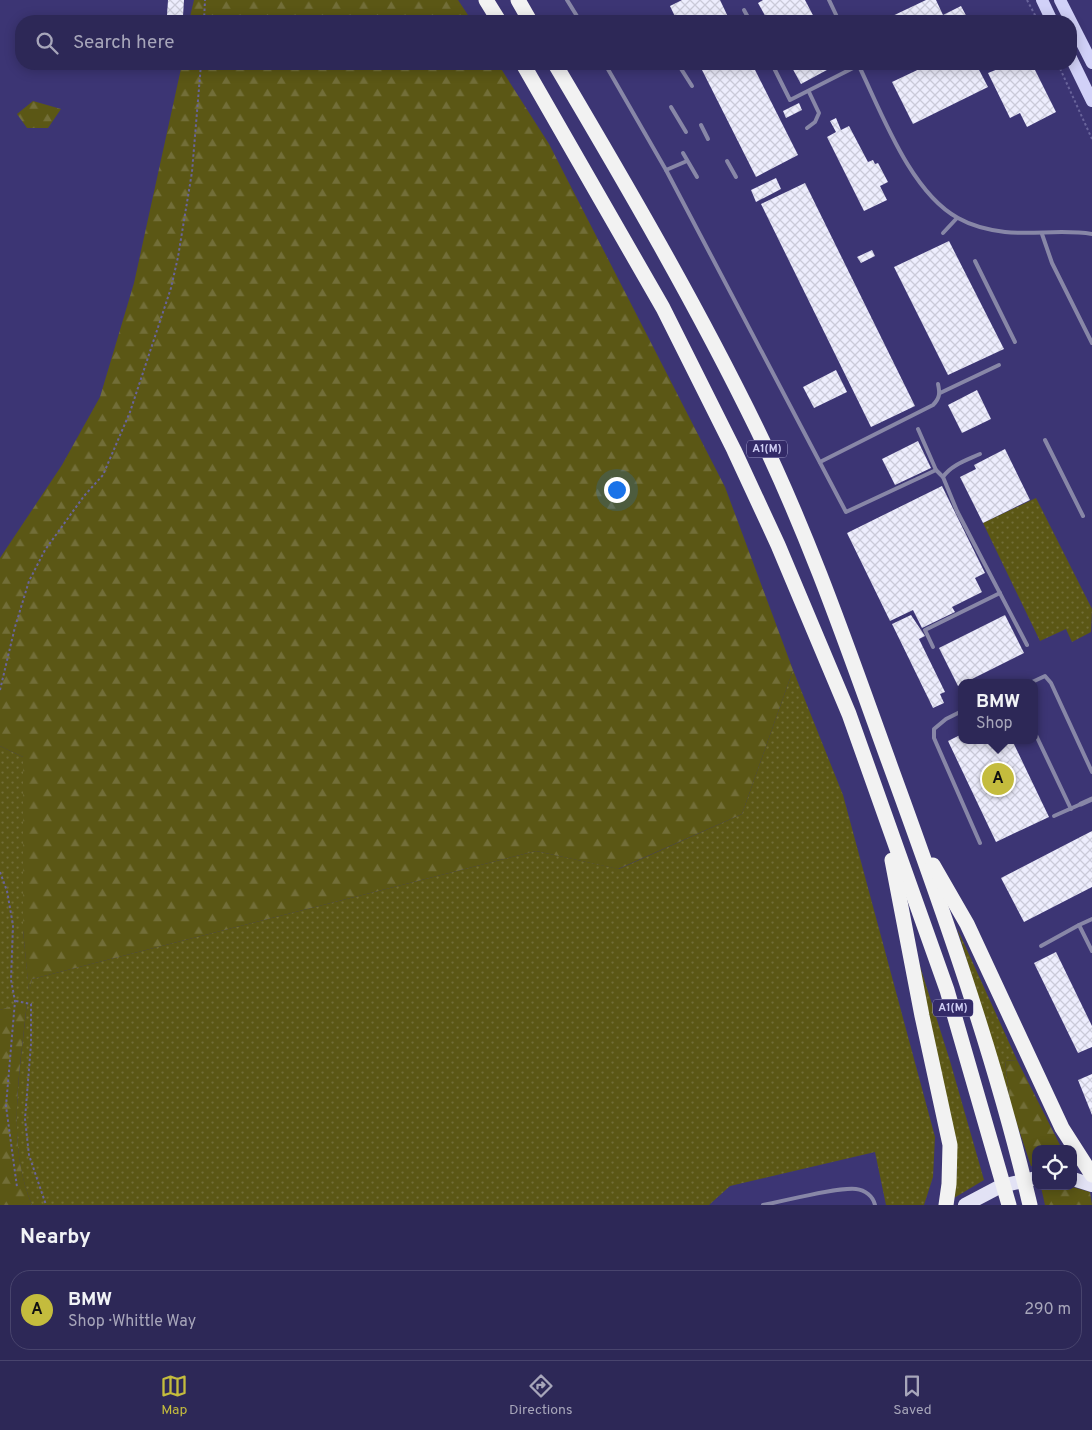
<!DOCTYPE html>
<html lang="en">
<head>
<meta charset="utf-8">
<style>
  :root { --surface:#2d2857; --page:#35305d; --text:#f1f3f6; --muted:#a7a6ba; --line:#48446d; --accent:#c4bc3d }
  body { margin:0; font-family:Overpass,sans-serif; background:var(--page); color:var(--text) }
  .controls { position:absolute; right:15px; bottom:15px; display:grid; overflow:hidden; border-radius:10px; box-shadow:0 2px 12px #0003 }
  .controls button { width:45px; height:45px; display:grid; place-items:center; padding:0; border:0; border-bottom:1px solid var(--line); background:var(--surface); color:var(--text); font:25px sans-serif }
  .you { position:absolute; left:616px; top:489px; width:18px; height:18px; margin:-12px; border:4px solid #fff; border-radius:50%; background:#1a73e8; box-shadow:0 0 0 8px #1a73e833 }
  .badge { display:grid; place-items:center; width:32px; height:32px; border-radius:50%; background:var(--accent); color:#111; font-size:16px; font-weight:700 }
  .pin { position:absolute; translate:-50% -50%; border:2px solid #fff; box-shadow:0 1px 5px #0006 }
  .popup { position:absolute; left:958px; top:679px; width:80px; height:65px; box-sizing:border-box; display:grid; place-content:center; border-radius:10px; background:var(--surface); filter:drop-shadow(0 1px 4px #0005); font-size:16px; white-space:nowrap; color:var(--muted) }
  .popup b { font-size:19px; color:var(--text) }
  .popup::after { content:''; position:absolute; left:50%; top:100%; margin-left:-10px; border:10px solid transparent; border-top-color:var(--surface) }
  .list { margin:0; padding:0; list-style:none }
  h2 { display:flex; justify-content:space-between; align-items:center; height:65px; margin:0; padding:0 20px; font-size:21px }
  h2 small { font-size:16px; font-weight:400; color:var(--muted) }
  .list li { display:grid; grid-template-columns:32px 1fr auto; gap:15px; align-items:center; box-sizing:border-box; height:80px; margin:0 10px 10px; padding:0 10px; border:1px solid var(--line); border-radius:20px }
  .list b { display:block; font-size:19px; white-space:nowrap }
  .list p { margin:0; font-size:16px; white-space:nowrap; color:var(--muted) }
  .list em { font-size:16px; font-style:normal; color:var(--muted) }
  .icon { flex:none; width:28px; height:28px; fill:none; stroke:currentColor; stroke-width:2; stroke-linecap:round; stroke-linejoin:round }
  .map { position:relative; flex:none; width:1092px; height:1205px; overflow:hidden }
  .search { position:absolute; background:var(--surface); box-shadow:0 2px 12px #0003; left:15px; right:15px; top:15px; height:55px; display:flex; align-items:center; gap:12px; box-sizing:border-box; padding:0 18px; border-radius:20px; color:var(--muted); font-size:19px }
  .sheet { height:155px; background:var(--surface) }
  nav { display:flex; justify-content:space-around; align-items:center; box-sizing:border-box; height:70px; border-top:1px solid var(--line); background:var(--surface); font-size:14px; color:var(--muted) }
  nav a { display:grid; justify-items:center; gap:2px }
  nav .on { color:var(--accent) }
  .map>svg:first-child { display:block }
</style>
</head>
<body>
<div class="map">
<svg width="1092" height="1205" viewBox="0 0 1092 1205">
  <defs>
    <pattern id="grass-dots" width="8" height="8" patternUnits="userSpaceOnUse" patternTransform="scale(1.25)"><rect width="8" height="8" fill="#5b5715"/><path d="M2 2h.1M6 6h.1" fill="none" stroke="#726e38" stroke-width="1.8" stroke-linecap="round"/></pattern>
    <pattern id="forest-firs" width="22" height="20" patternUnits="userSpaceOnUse" patternTransform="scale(1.25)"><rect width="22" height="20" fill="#5b5715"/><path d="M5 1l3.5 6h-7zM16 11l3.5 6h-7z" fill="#726e38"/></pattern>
    <pattern id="building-cross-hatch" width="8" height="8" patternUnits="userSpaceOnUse" patternTransform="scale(1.25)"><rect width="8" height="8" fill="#ededfd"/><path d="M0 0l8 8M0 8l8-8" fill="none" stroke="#cacad9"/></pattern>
  </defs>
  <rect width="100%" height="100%" fill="#3c3574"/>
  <g fill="url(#grass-dots)">
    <path d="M1036,498L1092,609L1091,632L1072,642L1066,629L1040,641L983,523Z"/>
    <path d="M793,670L843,795L935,1137L933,1177L924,1205H886L875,1152L730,1186L709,1205H32C5,1142 21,1068 27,1002L0,1010V746L23,757V930L29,991L32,979L536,851L619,869L742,814Z"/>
    <path d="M907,925L950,1061L984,1180L954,1198L957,1169L956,1151Z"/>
    <path d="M957,928L1017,1060L1005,1061L1010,1103Z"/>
  </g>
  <g fill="url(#forest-firs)">
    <path d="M194,0H458L472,21H189Z"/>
    <path d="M182,64H498L549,144L725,487L793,670L742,814L618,869L536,851L32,979L29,993L23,930V757L0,746V558L62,465L100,397L134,283Z"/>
    <path d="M33,101L61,109L48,128H27L17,114Z"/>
    <path d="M27,1001C21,1067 5,1141 32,1205H0V1010Z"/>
    <path d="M1017,1060L1062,1149H1036V1166H1031L1010,1103L1005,1061Z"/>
    <path d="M1069,1186L1090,1192L1092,1205H1045L1041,1187Z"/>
  </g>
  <g fill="url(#building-cross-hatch)">
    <path d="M168,0H184L183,16L167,15Z"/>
    <path d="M682,0H720L730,21H677L670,6Z"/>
    <path d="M763,0H805L816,21H768L758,3Z"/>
    <path d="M926,0H936L943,15L961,6L969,21H887L886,19Z"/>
    <path d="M699,64H752L798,155L756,177Z"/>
    <path d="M790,64H838L801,84Z"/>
    <path d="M930,64H976L988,87L913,124L892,82Z"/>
    <path d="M996,64H1032L1056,112L1027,127L1020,113L1010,118L988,73L998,69Z"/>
    <path d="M799,103L802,110L786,118L783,111Z"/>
    <path d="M836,118L841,130L849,126L868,162L873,160L875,164L878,163L888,182L880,186L887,200L864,211L827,137L836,132L830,121Z"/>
    <path d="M776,178L781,189L756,202L751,190Z"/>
    <path d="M805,183L915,406L871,427L761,204Z"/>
    <path d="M949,241L1004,349L948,375L894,267Z"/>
    <path d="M872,250L875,256L861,263L857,257Z"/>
    <path d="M836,370L847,392L814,408L803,387Z"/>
    <path d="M977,390L991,419L962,433L948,405Z"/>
    <path d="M918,441L931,468L895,485L882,459Z"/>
    <path d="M1005,449L1030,500L983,523L960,477L976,469L974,465Z"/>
    <path d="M942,486L985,573L975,578L982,592L952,607L955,612L922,628L913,610L890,621L847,533Z"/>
    <path d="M911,615L925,636L919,639L945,692L940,694L944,703L933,708L892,624Z"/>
    <path d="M1005,615L1024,653L958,686L939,648Z"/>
    <path d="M962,734V740H1012L1049,817L996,842L948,741Z"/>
    <path d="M1092,831V887L1024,922L1001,878Z"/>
    <path d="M1056,952L1092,1026V1047L1078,1053L1034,963Z"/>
    <path d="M1092,1074V1115L1078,1080Z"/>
  </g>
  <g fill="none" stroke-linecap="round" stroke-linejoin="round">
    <g stroke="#69649b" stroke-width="2" stroke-dasharray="2.5 2.5" stroke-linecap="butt">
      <path d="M1027,0L1036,17"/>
      <path d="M204,21L205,0"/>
      <path d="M1058,64L1092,139"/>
      <path d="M0,690L15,627L29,581L45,550L84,496L103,475L130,412L171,288L178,257L192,172L201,64"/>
      <path d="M0,872L7,891L13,925L11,980L15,1001L6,1106L17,1187"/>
      <path d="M16,1001L31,1004V1044L25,1119L29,1155L46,1205"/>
    </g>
    <g stroke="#8887a7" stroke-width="4">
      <path d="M567,0L580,21"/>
      <path d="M829,0L839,21"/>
      <path d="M744,10L750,21"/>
      <path d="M663,17L665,21"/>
      <path d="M605,64L666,170L846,512L936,470"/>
      <path d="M678,64L692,86"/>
      <path d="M772,64L790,100L859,65"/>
      <path d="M858,64C881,111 910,192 958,218C972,226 989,230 1005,232C1034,235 1063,229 1092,234"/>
      <path d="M671,107L686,132"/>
      <path d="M701,125L708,139"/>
      <path d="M807,128L815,122L819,113L809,92"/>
      <path d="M683,153L697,177"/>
      <path d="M727,161L736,177"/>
      <path d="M666,170L687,161"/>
      <path d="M943,233L957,218"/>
      <path d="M1042,234L1052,263L1092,343"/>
      <path d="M975,261L1015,342"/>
      <path d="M940,393L999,365"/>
      <path d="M918,429L936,470L943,477L957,511L1027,645"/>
      <path d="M1045,440L1083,516"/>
      <path d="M820,462L933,405C940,398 940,393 938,384"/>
      <path d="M943,477C951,465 967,460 980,454"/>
      <path d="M933,647L925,630L1000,593"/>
      <path d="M1030,683L1045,676L1051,683L1092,772"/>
      <path d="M962,711L946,719L934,729V738L980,843"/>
      <path d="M1034,731L1071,809"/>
      <path d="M1054,816L1081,804"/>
      <path d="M1092,919L1079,925L1092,951"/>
      <path d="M1041,946L1079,925"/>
      <path d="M763,1205C785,1201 836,1187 856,1189C865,1190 873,1196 875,1205"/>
    </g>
    <path stroke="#8887a7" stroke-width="5" d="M1081,804L1092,799"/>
    <g stroke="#d1d1f8" stroke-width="12">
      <path d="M1042,0L1052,21"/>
      <path d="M1060,0L1092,63"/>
      <path d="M1071,58L1092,101"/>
    </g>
    <g stroke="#e2e2f5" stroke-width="14">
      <path d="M1073,1179L1092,1185"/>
      <path d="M965,1205L1001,1186L1036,1178"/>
    </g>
    <g stroke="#f2f2f2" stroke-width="15">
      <path d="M486,0L499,21"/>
      <path d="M518,0L530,21"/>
      <path d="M523,64L663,308L734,450L778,545L849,714L947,990L1009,1205"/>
      <path d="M555,64C626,184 696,304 757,429C810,538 849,652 890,765C943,910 995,1056 1030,1205"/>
      <path d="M892,860L922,1016L950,1145L949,1184L946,1205"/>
      <path d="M933,865L967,924L1062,1128L1092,1175"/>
    </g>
  </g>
  <g text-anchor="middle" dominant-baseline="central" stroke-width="5" stroke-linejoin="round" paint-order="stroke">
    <g fill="#332a68" stroke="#a09dca" stroke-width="1">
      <rect x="747" y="440.5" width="40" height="17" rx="4"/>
      <rect x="933" y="999.5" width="40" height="17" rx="4"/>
    </g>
    <g font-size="11" font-weight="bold" fill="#cfcef4">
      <text x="767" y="449">A1(M)</text>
      <text x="953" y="1008">A1(M)</text>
    </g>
  </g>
</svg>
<div class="controls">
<button><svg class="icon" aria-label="locate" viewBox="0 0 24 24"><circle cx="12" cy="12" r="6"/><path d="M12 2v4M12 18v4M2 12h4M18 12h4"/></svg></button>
</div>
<div class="you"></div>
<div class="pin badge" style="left:998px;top:779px">A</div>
<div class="popup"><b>BMW</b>Shop</div>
<div class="search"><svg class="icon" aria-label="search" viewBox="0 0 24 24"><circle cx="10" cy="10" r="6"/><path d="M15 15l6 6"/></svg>Search here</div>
</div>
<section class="sheet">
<h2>Nearby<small></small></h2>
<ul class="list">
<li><span class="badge">A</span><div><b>BMW</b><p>Shop · Whittle Way</p></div><em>290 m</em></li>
</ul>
</section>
<nav>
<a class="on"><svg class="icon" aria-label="map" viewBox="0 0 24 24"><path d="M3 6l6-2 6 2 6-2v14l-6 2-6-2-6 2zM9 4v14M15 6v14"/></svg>Map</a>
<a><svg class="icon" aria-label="directions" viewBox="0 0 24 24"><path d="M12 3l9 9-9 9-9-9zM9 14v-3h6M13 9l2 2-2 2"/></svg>Directions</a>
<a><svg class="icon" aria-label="saved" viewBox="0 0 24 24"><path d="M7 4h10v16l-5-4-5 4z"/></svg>Saved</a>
</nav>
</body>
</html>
